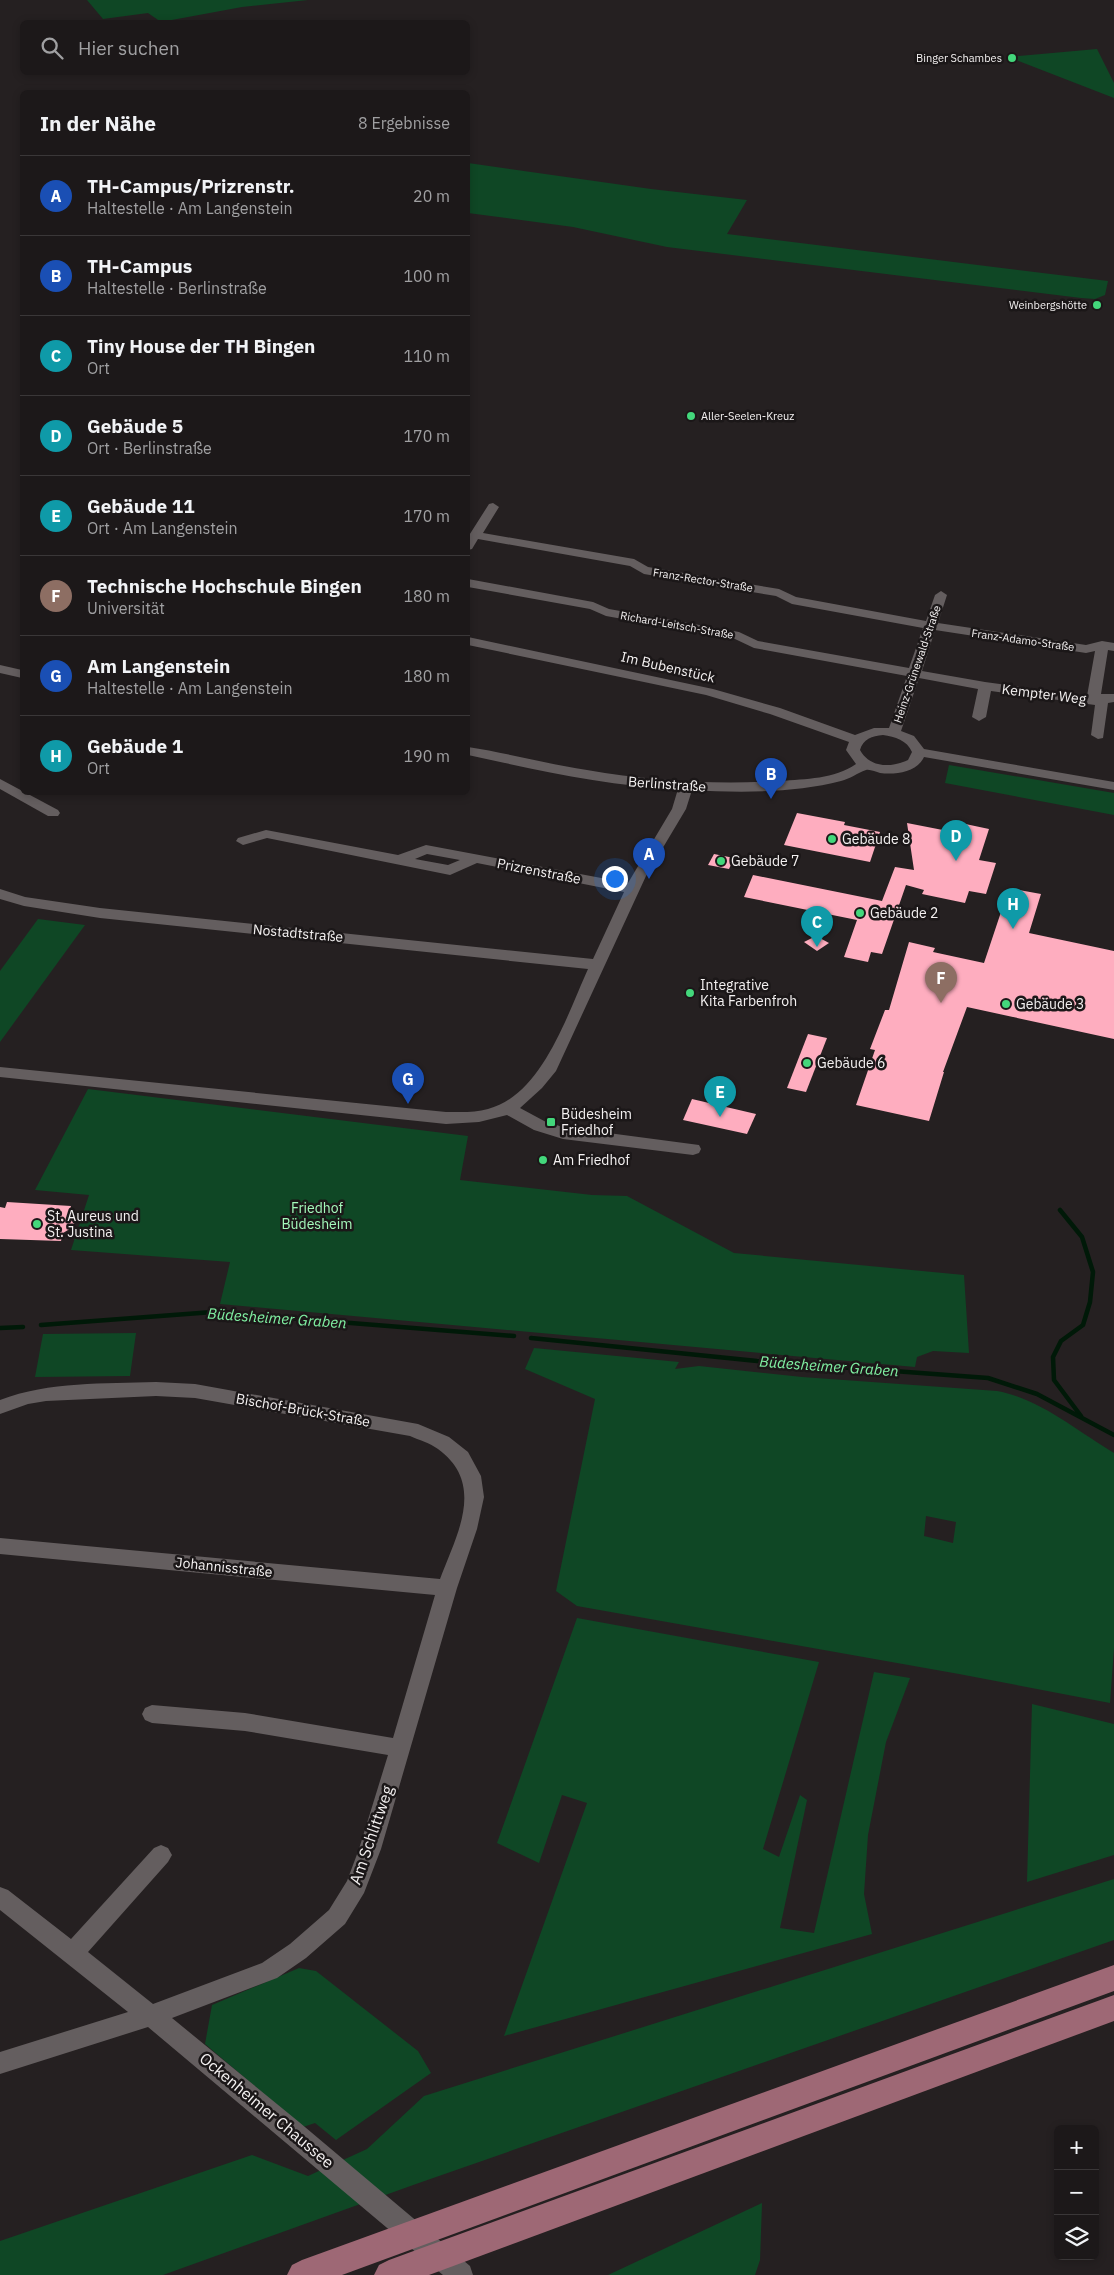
<!DOCTYPE html>
<html lang="de">
<head>
<meta charset="utf-8">
<style>
  :root { --surface:#1c1819; --page:#252122; --text:#f1f3f6; --muted:#a0a0a2; --line:#3a3738; --accent:#43d77b }
  body { margin:0; font-family:"IBM Plex Sans",sans-serif; background:var(--page); color:var(--text) }
  .controls { position:absolute; right:15px; bottom:15px; display:grid; overflow:hidden; border-radius:8px; box-shadow:0 2px 8px #0003 }
  .controls button { width:45px; height:45px; display:grid; place-items:center; padding:0; border:0; border-bottom:1px solid var(--line); background:var(--surface); color:var(--text); font:25px sans-serif }
  .you { position:absolute; left:614px; top:878px; width:18px; height:18px; margin:-12px; border:4px solid #fff; border-radius:50%; background:#1a73e8; box-shadow:0 0 0 8px #1a73e833 }
  .badge { display:grid; place-items:center; width:32px; height:32px; border-radius:50%; background:var(--accent); color:#fff; font-size:16px; font-weight:700 }
  .pin { position:absolute; translate:-50% -41px; filter:drop-shadow(0 1px 2px #0008) }
  .pin::after { content:''; position:absolute; top:26px; width:18px; height:15px; background:inherit; clip-path:polygon(0 0,100% 0,50% 100%) }
  .list { margin:0; padding:0; list-style:none }
  h2 { display:flex; justify-content:space-between; align-items:center; height:65px; margin:0; padding:0 20px; font-size:21px }
  h2 small { font-size:16px; font-weight:400; color:var(--muted) }
  .list li { display:grid; grid-template-columns:32px 1fr auto; gap:15px; align-items:center; box-sizing:border-box; height:80px; padding:0 20px; border-top:1px solid var(--line) }
  .list b { display:block; font-size:19px; white-space:nowrap }
  .list p { margin:0; font-size:16px; white-space:nowrap; color:var(--muted) }
  .list em { font-size:16px; font-style:normal; color:var(--muted) }
  .icon { flex:none; width:28px; height:28px; fill:none; stroke:currentColor; stroke-width:2; stroke-linecap:round; stroke-linejoin:round }
  .map { position:relative; flex:none; width:1114px; height:2275px; overflow:hidden }
  .search { position:absolute; background:var(--surface); box-shadow:0 2px 8px #0003; left:20px; top:20px; width:450px; height:55px; display:flex; align-items:center; gap:12px; box-sizing:border-box; padding:0 18px; border-radius:8px; color:var(--muted); font-size:19px }
  .panel { position:absolute; background:var(--surface); box-shadow:0 2px 8px #0003; left:20px; top:90px; width:450px; height:705px; border-radius:8px }
  .map>svg:first-child { display:block }
</style>
</head>
<body>
<div class="map">
<svg width="1114" height="2275" viewBox="0 0 1114 2275">
  <rect width="100%" height="100%" fill="#252021"/>
  <g fill="#0f4725" fill-rule="evenodd">
    <path d="M87,0H308L242,7L161,22L148,13L103,19Z"/>
    <path d="M1097,49L1114,83V98L1008,57Z"/>
    <path d="M468,163L651,189L747,200L727,234L1108,281L1105,295L1095,299L1081,298L667,247L573,227L468,213Z"/>
    <path d="M949,765L1114,793V815L945,783Z"/>
    <path d="M38,919L85,925L0,1042V971Z"/>
    <path d="M88,1089L468,1136L460,1180L592,1195L627,1196L734,1253L964,1275L969,1353L933,1351L917,1357L915,1367L220,1304L230,1262L71,1250L89,1195L35,1190Z"/>
    <path d="M136,1333L130,1376L35,1377L43,1334Z"/>
    <path d="M534,1348L679,1362L675,1369L699,1366L802,1377L997,1391C1040,1399 1077,1431 1114,1453V1648L1110,1703L959,1674L577,1606L556,1591L595,1399L525,1369ZM926,1516L956,1522L953,1543L924,1536Z"/>
    <path d="M577,1618L819,1662L763,1849L779,1857L800,1795L807,1800L780,1928L814,1933L874,1672L910,1678L886,1742L868,1835L864,1894L872,1934L504,2036L587,1803L562,1795L539,1863L497,1843Z"/>
    <path d="M1032,1704L1114,1724V1855L1027,1882Z"/>
    <path d="M1114,1879V1940L416,2184L163,2275H0V2241L252,2155L308,2176L367,2149L424,2096Z"/>
    <path d="M299,1968L316,1971L418,2051L431,2073L336,2140L315,2123L303,2127L205,2044L212,2005Z"/>
    <path d="M762,2203L760,2260L755,2275H608Z"/>
  </g>
  <g fill="none" stroke-linecap="round" stroke-linejoin="round">
    <g stroke="#001908" stroke-width="4.5">
      <path d="M1060,1210L1082,1237L1093,1272L1090,1302L1083,1325L1061,1341L1053,1357L1054,1380L1081,1416"/>
      <path d="M41,1325L213,1312L514,1336"/>
      <path d="M0,1328L23,1327"/>
      <path d="M531,1338L757,1361L988,1378L1037,1394L1114,1435"/>
    </g>
  </g>
  <g fill="#feadbf">
    <path d="M797,813L845,822L844,825L880,832L870,862L784,845Z"/>
    <path d="M956,822L989,829L979,860L996,863L986,894L969,891L965,903L922,894L924,890L906,885L882,954L871,952L868,962L844,957L857,920L744,897L753,875L882,901L895,867L914,870L907,823L953,832Z"/>
    <path d="M714,854L734,858L729,869L708,865Z"/>
    <path d="M1019,890L1041,894L1029,933L1114,951V1039L967,1007L943,1072H944L929,1121L856,1105L875,1050L870,1049L885,1010H889L909,942L935,948L933,952L984,963L1007,894L1017,896Z"/>
    <path d="M816,936L829,943L817,951L804,942Z"/>
    <path d="M808,1034L827,1038L806,1092L787,1088Z"/>
    <path d="M692,1099L756,1114L747,1134L683,1120Z"/>
    <path d="M7,1202L71,1206L69,1214L75,1221L73,1227L63,1233L61,1241L0,1239V1207L5,1208Z"/>
  </g>
  <g fill="none" stroke-linecap="round" stroke-linejoin="round">
    <g fill="#645e5f" fill-rule="evenodd">
      <path d="M493,503L499,507L483,533L634,559L648,567L779,589L796,597L926,621L935,595L941,591L947,595L938,623L1086,645L1102,641L1114,643V651L1108,650L1101,694H1114V702L1108,703L1103,738L1098,739L1091,735L1095,705L991,691L986,717L979,721L972,717L978,689L919,678L901,731L914,736L924,749L1114,782V790L924,757C917,772 896,775 880,773C876,772 870,769 866,770C857,773 850,779 841,781C795,793 739,793 692,790L686,809L646,876L556,1071L542,1088L520,1108L546,1122L563,1127L699,1145L701,1149L699,1153L693,1155L563,1139L534,1130L507,1115L479,1122L446,1124L0,1077V1067L446,1112C460,1112 475,1113 488,1109C542,1095 567,1015 588,969L100,918L24,906L0,899V889L25,897L100,908L593,959L624,892L477,863L450,875L267,838L243,845L236,841L238,838L266,830L398,855L426,845L628,883L672,809L678,789C607,786 537,770 468,755V747C507,753 547,764 587,770C651,781 715,785 780,781C806,779 834,779 856,764L846,750L849,742L770,714L706,695L468,645V637L713,689L780,708L855,735L874,728H889L907,676L754,648L735,639L606,616L590,609L468,587V579L593,602L609,609L739,632L758,641L909,668L923,628L792,604L776,596L644,574L630,566L478,539L472,549L468,550V537L489,504ZM935,630L1086,653L1095,651L1087,696L985,682L922,671ZM883,735C895,737 907,740 912,752L908,760C891,768 870,768 860,750C863,739 872,736 883,735ZM427,854L460,860L448,865L415,859Z"/>
      <path d="M0,665L22,670V678L0,673Z"/>
      <path d="M0,779L58,810L60,813L58,816H48L0,789Z"/>
      <path d="M156,1382L195,1384L418,1424L449,1437L468,1452L481,1476L484,1497L477,1529L457,1588L381,1849L364,1893L345,1924L306,1958L277,1978L172,2018L299,2122L470,2266L473,2275H443L148,2027L0,2074V2052L128,2012L0,1910V1887L8,1890L71,1939L154,1848L161,1845L168,1848L172,1855L168,1862L88,1952L153,2004L262,1963L290,1944L329,1910L347,1881L359,1849L388,1755L245,1731L152,1723L145,1720L142,1714L145,1708L152,1705L245,1713L393,1738L435,1595L0,1554V1538L440,1579C457,1534 486,1484 438,1449C430,1443 419,1440 410,1436L195,1398L156,1396L46,1401L28,1404L0,1414V1400C50,1381 104,1384 156,1382Z"/>
    </g>
    <g fill="#9e6875" fill-rule="evenodd">
      <path d="M1114,1965V1991L342,2275H287L292,2265L302,2260Z"/>
      <path d="M1114,1995V2021L429,2275H374L379,2265L389,2260Z"/>
    </g>
  </g>
  <g fill="#43d77b" stroke="#1b1718" stroke-width="2">
    <circle cx="1012" cy="58" r="5"/>
    <circle cx="1097" cy="305" r="5"/>
    <circle cx="691" cy="416" r="5"/>
    <circle cx="832" cy="839" r="5"/>
    <circle cx="721" cy="861" r="5"/>
    <circle cx="860" cy="913" r="5"/>
    <circle cx="690" cy="993" r="5"/>
    <circle cx="1006" cy="1004" r="5"/>
    <circle cx="807" cy="1063" r="5"/>
    <rect x="546" y="1117" width="10" height="10" rx="2.5"/>
    <circle cx="543" cy="1160" r="5"/>
    <circle cx="37" cy="1224" r="5"/>
  </g>
  <g text-anchor="middle" dominant-baseline="central" stroke-width="5" stroke-linejoin="round" paint-order="stroke">
    <g font-size="11" fill="#f4f1f1" stroke="#1b1718" text-anchor="end">
      <text x="1002" y="58">Binger Schambes</text>
      <text x="1087" y="305">Weinbergshötte</text>
      <text x="701" y="416" text-anchor="start">Aller-Seelen-Kreuz</text>
    </g>
    <g font-size="11" fill="#f4f1f1" stroke="#1b1718">
      <text transform="translate(703 580) rotate(9)">Franz-Rector-Straße</text>
      <text transform="translate(677 625) rotate(10)">Richard-Leitsch-Straße</text>
      <text transform="translate(1023 640) rotate(8)">Franz-Adamo-Straße</text>
      <text transform="translate(917 664) rotate(-71)">Heinz-Grünewald-Straße</text>
    </g>
    <g font-size="14" fill="#f4f1f1" stroke="#1b1718">
      <text transform="translate(668 667) rotate(13)">Im Bubenstück</text>
      <text transform="translate(1044 694) rotate(7)">Kempter Weg</text>
      <text transform="translate(667 784) rotate(4)">Berlinstraße</text>
      <text transform="translate(539 871) rotate(11)">Prizrenstraße</text>
      <text transform="translate(298 933) rotate(5)">Nostadtstraße</text>
      <text transform="translate(303 1410) rotate(10)">Bischof-Brück-Straße</text>
      <text transform="translate(224 1567) rotate(6)">Johannisstraße</text>
    </g>
    <g font-size="14" fill="#f4f1f1" stroke="#1b1718" text-anchor="start">
      <text x="842" y="839">Gebäude 8</text>
      <text x="731" y="861">Gebäude 7</text>
      <text x="870" y="913">Gebäude 2</text>
      <text x="700" y="985">Integrative<tspan x="700" dy="16">Kita Farbenfroh</tspan></text>
      <text x="1016" y="1004">Gebäude 3</text>
      <text x="817" y="1063">Gebäude 6</text>
      <text x="561" y="1114">Büdesheim<tspan x="561" dy="16">Friedhof</tspan></text>
      <text x="553" y="1160">Am Friedhof</text>
      <text x="47" y="1216">St. Aureus und<tspan x="47" dy="16">St. Justina</tspan></text>
    </g>
    <g font-size="14" fill="#a4fabb" stroke="#1b1718">
      <text x="317" y="1208">Friedhof<tspan x="317" dy="16">Büdesheim</tspan></text>
    </g>
    <g font-size="15" font-style="italic" fill="#81f1a3" stroke="#1b1718">
      <text transform="translate(277 1318) rotate(4)">Büdesheimer Graben</text>
      <text transform="translate(829 1366) rotate(4)">Büdesheimer Graben</text>
    </g>
    <g font-size="16" fill="#f4f1f1" stroke="#1b1718">
      <text transform="translate(371 1835) rotate(-71)">Am Schlittweg</text>
      <text transform="translate(267 2110) rotate(40)">Ockenheimer Chaussee</text>
    </g>
  </g>
</svg>
<div class="controls">
<button>+</button>
<button>−</button>
<button><svg class="icon" aria-label="layers" viewBox="0 0 24 24"><path d="M12 4l9 5-9 5-9-5zM3 14l9 5 9-5"/></svg></button>
</div>
<div class="you"></div>
<div class="pin badge" style="left:649px;top:879px;background:#1a4fb4">A</div>
<div class="pin badge" style="left:771px;top:799px;background:#1a4fb4">B</div>
<div class="pin badge" style="left:817px;top:947px;background:#0f9aa8">C</div>
<div class="pin badge" style="left:956px;top:861px;background:#0f9aa8">D</div>
<div class="pin badge" style="left:720px;top:1117px;background:#0f9aa8">E</div>
<div class="pin badge" style="left:941px;top:1003px;background:#8d6e63">F</div>
<div class="pin badge" style="left:408px;top:1104px;background:#1a4fb4">G</div>
<div class="pin badge" style="left:1013px;top:929px;background:#0f9aa8">H</div>
<div class="search"><svg class="icon" aria-label="search" viewBox="0 0 24 24"><circle cx="10" cy="10" r="6"/><path d="M15 15l6 6"/></svg>Hier suchen</div>
<section class="panel">
<h2>In der Nähe<small>8 Ergebnisse</small></h2>
<ul class="list">
<li><span class="badge" style="background:#1a4fb4">A</span><div><b>TH-Campus/Prizrenstr.</b><p>Haltestelle · Am Langenstein</p></div><em>20 m</em></li>
<li><span class="badge" style="background:#1a4fb4">B</span><div><b>TH-Campus</b><p>Haltestelle · Berlinstraße</p></div><em>100 m</em></li>
<li><span class="badge" style="background:#0f9aa8">C</span><div><b>Tiny House der TH Bingen</b><p>Ort</p></div><em>110 m</em></li>
<li><span class="badge" style="background:#0f9aa8">D</span><div><b>Gebäude 5</b><p>Ort · Berlinstraße</p></div><em>170 m</em></li>
<li><span class="badge" style="background:#0f9aa8">E</span><div><b>Gebäude 11</b><p>Ort · Am Langenstein</p></div><em>170 m</em></li>
<li><span class="badge" style="background:#8d6e63">F</span><div><b>Technische Hochschule Bingen</b><p>Universität</p></div><em>180 m</em></li>
<li><span class="badge" style="background:#1a4fb4">G</span><div><b>Am Langenstein</b><p>Haltestelle · Am Langenstein</p></div><em>180 m</em></li>
<li><span class="badge" style="background:#0f9aa8">H</span><div><b>Gebäude 1</b><p>Ort</p></div><em>190 m</em></li>
</ul>
</section>
</div>
</body>
</html>
